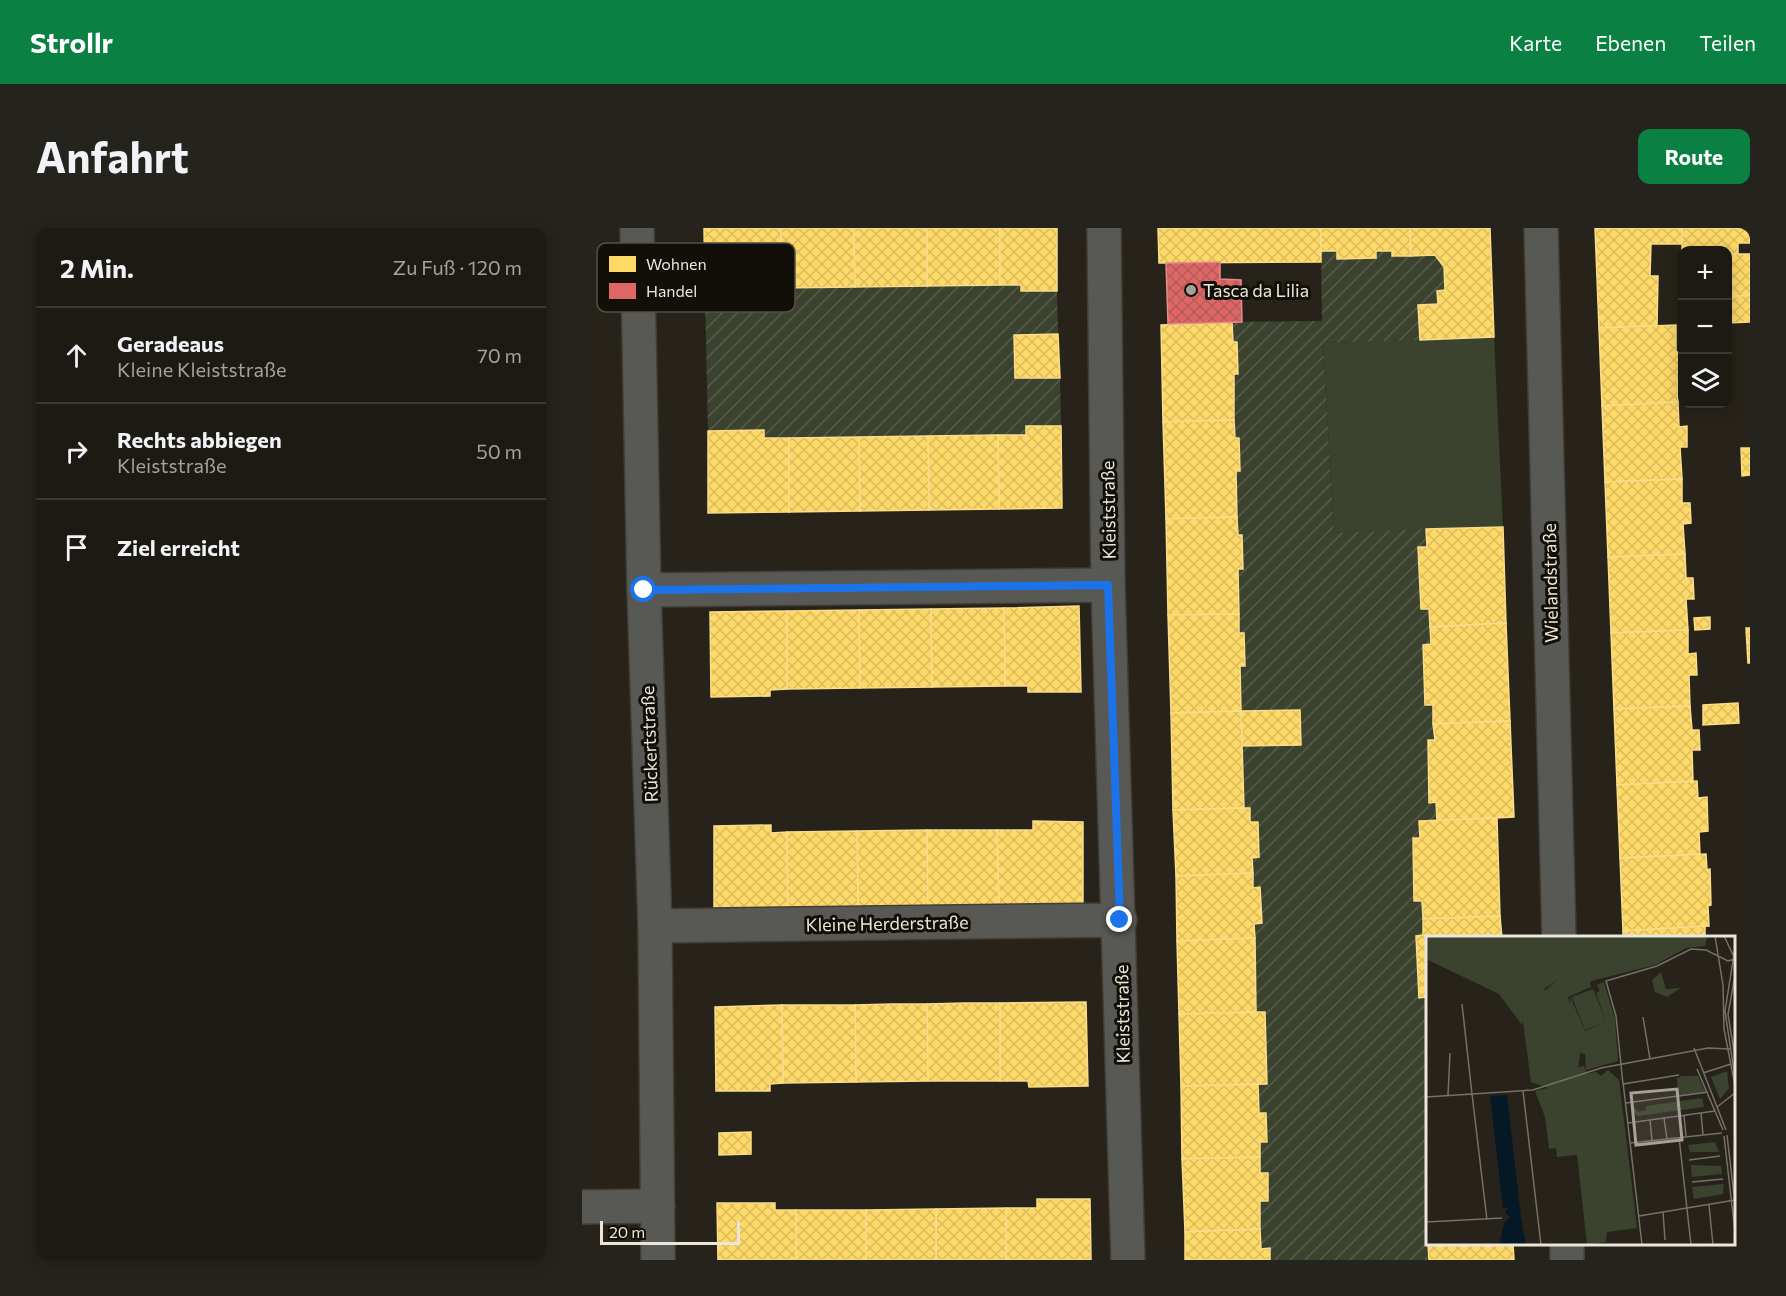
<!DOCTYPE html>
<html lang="de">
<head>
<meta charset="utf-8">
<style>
  :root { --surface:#1d1a14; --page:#25231d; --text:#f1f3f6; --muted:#a0a1a0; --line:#3b3834; --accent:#0b8043 }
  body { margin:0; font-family:Commissioner,sans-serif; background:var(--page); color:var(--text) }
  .controls { position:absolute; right:18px; top:18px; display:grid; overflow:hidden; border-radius:12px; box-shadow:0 3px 15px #0003 }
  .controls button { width:54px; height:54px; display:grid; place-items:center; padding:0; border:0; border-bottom:2px solid var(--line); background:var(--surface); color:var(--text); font:30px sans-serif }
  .scale { position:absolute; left:18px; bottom:15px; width:140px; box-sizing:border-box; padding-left:6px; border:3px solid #ebe6db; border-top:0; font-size:16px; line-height:21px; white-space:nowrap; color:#ebe6db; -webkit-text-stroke:4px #120f08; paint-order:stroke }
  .stop { position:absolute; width:18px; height:18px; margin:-14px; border:4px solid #1a73e8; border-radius:50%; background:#fff }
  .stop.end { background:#1a73e8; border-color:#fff; box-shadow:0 2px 6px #0008 }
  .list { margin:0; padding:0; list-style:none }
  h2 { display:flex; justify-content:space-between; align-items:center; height:78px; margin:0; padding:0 24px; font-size:26px }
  h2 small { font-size:20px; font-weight:400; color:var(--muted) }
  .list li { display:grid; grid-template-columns:39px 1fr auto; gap:18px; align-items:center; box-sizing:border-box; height:96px; padding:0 24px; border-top:2px solid var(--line) }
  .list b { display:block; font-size:22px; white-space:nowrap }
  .list p { margin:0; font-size:20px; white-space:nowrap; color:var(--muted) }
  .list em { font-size:20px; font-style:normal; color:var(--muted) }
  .icon { flex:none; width:33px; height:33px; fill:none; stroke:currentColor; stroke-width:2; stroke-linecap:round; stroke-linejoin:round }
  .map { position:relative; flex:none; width:1168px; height:1032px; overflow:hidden; border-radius:12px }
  header { display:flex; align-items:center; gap:36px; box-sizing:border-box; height:84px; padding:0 30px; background:var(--accent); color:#fff }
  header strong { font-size:28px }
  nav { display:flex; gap:33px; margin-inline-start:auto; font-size:21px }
  .intro { display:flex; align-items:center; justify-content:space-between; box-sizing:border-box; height:144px; padding:0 36px }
  h1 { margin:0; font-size:42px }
  .button { padding:15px 27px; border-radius:12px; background:var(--accent); color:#fff; font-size:21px; font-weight:700 }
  main { display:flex; gap:36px; padding:0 36px }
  aside { flex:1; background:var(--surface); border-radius:12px; box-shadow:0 3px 15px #0003 }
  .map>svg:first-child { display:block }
</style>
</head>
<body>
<header>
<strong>Strollr</strong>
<nav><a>Karte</a><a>Ebenen</a><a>Teilen</a></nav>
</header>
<div class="intro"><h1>Anfahrt</h1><a class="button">Route</a></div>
<main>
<aside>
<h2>2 Min.<small>Zu Fuß · 120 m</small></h2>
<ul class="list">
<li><svg class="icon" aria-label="ahead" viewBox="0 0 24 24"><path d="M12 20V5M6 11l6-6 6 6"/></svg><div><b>Geradeaus</b><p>Kleine Kleiststraße</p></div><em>70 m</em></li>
<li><svg class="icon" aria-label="right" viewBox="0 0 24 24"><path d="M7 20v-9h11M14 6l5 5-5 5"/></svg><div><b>Rechts abbiegen</b><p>Kleiststraße</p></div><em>50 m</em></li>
<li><svg class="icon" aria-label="arrive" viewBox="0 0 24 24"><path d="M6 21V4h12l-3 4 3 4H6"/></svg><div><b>Ziel erreicht</b></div></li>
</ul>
</aside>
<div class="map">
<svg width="1168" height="1032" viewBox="0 0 1168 1032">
  <defs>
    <pattern id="garden-furrows" width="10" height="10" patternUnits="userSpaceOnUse" patternTransform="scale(1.5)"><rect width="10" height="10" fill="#3b422e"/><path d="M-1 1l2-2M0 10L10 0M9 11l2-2" fill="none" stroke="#585d4c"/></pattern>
    <pattern id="homes-cross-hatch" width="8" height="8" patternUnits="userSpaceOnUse" patternTransform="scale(1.5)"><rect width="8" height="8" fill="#ffd966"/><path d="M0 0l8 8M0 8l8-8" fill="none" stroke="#dabb5f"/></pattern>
    <pattern id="shops-cross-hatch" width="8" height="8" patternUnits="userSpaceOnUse" patternTransform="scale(1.5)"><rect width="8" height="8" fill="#e06666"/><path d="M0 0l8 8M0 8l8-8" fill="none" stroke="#b25c5b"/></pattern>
  </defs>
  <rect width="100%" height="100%" fill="#27231a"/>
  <path fill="#3b422e" d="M912,109L921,299L752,305L741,115Z"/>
  <g fill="url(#garden-furrows)">
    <path d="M739,23H755V31L793,30L794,23H810L811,28L853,27L862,39L863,62L855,63L856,76L836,77L838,112L741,115L752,305L844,301L845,319L839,381H847L849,416L841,417L843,476L851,477L853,512L846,513L847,574H854L855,593L838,610H831L832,673H840L841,707L834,708L838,770L844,769L846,788L847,1032H688V1021H679L678,973H686V945H678V914H685L684,885H677L676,856H685L683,784H674L672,696L680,695L677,659L671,660L670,630L677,629L676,594H668V580H662L658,438L663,437L662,405H657L656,341L660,307H656L654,243L658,242L657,210H653L652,146L656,145L655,114H651L650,94L740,93Z"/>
    <path d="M439,57L440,63H475L476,106L432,107L433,150H478L479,198H444V207L182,210L181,202L126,203L123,68L181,67V61Z"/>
  </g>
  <g fill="url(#homes-cross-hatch)" stroke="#f9dd89" stroke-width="1.5">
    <path d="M122,0H199L200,60L181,61V67H123Z"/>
    <path d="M199,0H272L273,59L200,60Z"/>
    <path d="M272,0H345V58L273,59Z"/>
    <path d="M345,0H418V57L345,58Z"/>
    <path d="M418,0H475V63H439V57H418Z"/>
    <path d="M576,0H739V34L577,35Z"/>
    <path d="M739,0H828L829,28H810V23H794V30L755,31V23H739Z"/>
    <path d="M828,0H908L912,109L838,112L836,77L856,76L855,63L863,62L862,39L853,27L829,28Z"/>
    <path d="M1013,0H1100V16H1069L1068,48H1076L1075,98L1017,100Z"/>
    <path d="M1100,0H1168V15H1156V26H1146V22L1100,23Z"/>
    <path d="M1146,26H1168V67L1147,69L1146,79Z"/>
    <path d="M1168,67V94L1146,95L1147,69Z"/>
    <path d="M650,94L651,114H655L656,146H652V192L581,194L579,97Z"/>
    <path d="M1094,97V124H1100V145H1095L1096,174L1020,178L1017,100Z"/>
    <path d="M476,106L478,150H433L432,107Z"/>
    <path d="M1096,174L1097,199L1105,198V219H1098L1100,251L1023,254L1020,178Z"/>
    <path d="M652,192L653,210H657L658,243H654L655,289L584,291L581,194Z"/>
    <path d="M444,198H479L480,280L417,281L416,207H444Z"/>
    <path d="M182,202V210H207V284L126,285V203Z"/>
    <path d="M416,207L417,281L347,282L346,208Z"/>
    <path d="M346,208L347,282L278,283L277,209Z"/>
    <path d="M277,209L278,283L207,284V210Z"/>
    <path d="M1159,220H1168V247L1160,248Z"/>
    <path d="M1100,251V275H1108L1109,295L1101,296L1103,326L1026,329L1023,254Z"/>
    <path d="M655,289L656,307H660L661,341H656L657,386L586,387L584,291Z"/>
    <path d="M921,299L924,395L848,399L847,381H839L836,319H845L844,301Z"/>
    <path d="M1103,326L1104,350H1111L1112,371H1104L1106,402L1029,405L1026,329Z"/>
    <path d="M497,378L499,464H446V458H423L422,380Z"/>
    <path d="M422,380L423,458L350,459L349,381Z"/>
    <path d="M349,381L350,459L278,460L277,382Z"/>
    <path d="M277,382L278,460L205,461V383Z"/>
    <path d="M205,383V461L188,462V468L129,469L128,384Z"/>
    <path d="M657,386V405H662L663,438H658L659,483L589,485L586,387Z"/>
    <path d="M1128,389V401L1113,402L1112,390Z"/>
    <path d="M924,395L928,493L851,496V477H843L841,417L849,416L848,399Z"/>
    <path d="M1164,400H1168V435H1166Z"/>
    <path d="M1106,402V426L1114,425L1115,447H1107L1108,478L1032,481L1029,405Z"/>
    <path d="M1156,475L1157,495L1121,497V477Z"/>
    <path d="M1108,478L1110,502H1117L1118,522H1110L1111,553L1035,557L1032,481Z"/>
    <path d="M718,482L719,517L660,518L659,483Z"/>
    <path d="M659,483L662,580L591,582L589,485Z"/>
    <path d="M928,493L932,589L855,593L854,574L847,575L846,512H853L851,496Z"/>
    <path d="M1115,553L1116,570L1125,569L1126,603L1117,604L1118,626L1038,630L1035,557Z"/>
    <path d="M662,580H668V594H676L677,629L670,630L671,645L594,648L591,582Z"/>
    <path d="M915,590L918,688L841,691L840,673H832L831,610H838L837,593Z"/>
    <path d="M451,593L501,594V679L417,678L415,602H451Z"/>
    <path d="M189,597V605L205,604L206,680L132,681V598Z"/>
    <path d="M345,602L346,678L276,679L275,603Z"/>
    <path d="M345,602H415L417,678H346Z"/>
    <path d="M275,603L276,679L206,680L205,604Z"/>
    <path d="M1124,626L1125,642L1128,641L1129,677L1126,678L1127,698L1041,703L1038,630Z"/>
    <path d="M671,645V660L678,659L680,695L672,696L673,710L595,713L594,648Z"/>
    <path d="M918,688L920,710H846L845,788L844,769L837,770L834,708L841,707V691Z"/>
    <path d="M1123,698V710H1041V703Z"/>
    <path d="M673,710L674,784L597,786L595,713Z"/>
    <path d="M504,774L506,858L447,859L446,853H418V775Z"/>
    <path d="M383,775H418V853H346L345,776Z"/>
    <path d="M310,776H345L346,853L274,854L273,777Z"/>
    <path d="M200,777H273L274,854L201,855Z"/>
    <path d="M200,777L201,855L188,856V863H134L133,779Z"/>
    <path d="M674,784H683L685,856L599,858L597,786Z"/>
    <path d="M844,804H846V858Z"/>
    <path d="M676,856L677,885H684L685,914H678V929L600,931L599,858Z"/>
    <path d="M169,904V926L137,927V905Z"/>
    <path d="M678,929V945H686V973H678V1001L603,1004L600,931Z"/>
    <path d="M455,971H508L509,1032H424V980H455Z"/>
    <path d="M135,975H193V982H214V1032H136Z"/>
    <path d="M424,980V1032H354V981Z"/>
    <path d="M354,981V1032H284V982Z"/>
    <rect x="214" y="982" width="70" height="50"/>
    <path d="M678,1001L679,1021L688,1020V1032H603V1004Z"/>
    <path d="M846,1016H931L932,1032H847Z"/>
  </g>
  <path fill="url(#shops-cross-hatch)" stroke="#e38c89" stroke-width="1.5" d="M638,34V51L659,52L660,94L586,96L584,35Z"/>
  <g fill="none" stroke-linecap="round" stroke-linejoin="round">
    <defs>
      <g id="street">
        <path d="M55,0L62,362L73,698L76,1032"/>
        <path d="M522,0L526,357L546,1032"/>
        <path d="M959,0L977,710"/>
        <path d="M62,362L526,357"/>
        <path d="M73,698L538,692"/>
        <path d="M0,979L76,978"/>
        <path d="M985,1016V1032"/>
      </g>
    </defs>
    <use href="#street" stroke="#423d36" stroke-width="36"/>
    <use href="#street" stroke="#585955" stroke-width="33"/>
  </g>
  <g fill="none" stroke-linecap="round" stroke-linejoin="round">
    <path stroke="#1a73e8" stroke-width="8" d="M62,362L526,357L538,692"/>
  </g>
  <circle fill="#a6a297" stroke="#120f08" stroke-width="2" cx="609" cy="62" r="6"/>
  <g text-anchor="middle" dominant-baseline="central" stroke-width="6" stroke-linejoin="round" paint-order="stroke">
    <g font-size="18" fill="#ebe6db" stroke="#120f08" text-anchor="start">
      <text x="621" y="62">Tasca da Lilia</text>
    </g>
    <g font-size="18" fill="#ebe6db" stroke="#120f08">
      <text transform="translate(526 282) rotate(-91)">Kleiststraße</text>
      <text transform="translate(968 355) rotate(-91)">Wielandstraße</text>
      <text transform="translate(67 516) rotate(-92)">Rückertstraße</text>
      <text transform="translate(305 695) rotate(-1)">Kleine Herderstraße</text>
      <text transform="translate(540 786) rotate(-91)">Kleiststraße</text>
    </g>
  </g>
  <g transform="translate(844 708)">
    <rect width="309" height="309" fill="#27231a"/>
    <path d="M0,0H281V1L279,10L260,12L229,29L169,44L165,35L134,42L118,53L144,70V60L159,95L181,86L159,94L146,61L167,53L180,85L170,57L174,55L171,49L178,46L189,83L192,125L160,134L159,118L154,117L155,112L97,79L96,89L73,58L0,23ZM235,36L240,53L255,52L241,61L229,56L226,44ZM256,140H272L280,157L252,161L251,142Z" fill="#3b422e"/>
    <path d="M164,28L169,44L164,46L165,51L142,61L147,78L135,80L108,65L136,39ZM96,78L155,112L152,131L158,130L161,138L170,136L175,140L182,134L193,144L211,292L181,296L180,306L161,309L151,219L131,221L130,212L123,213L119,181L109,155L122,152L105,146ZM301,135L303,152L294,163L285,141ZM276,162L278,171L211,180L208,176V171L212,176L220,174V170ZM289,206L293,216H264L262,209ZM265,229L295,230L296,238L266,241ZM298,248L297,258L268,263L266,251Z" fill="#3b422e"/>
    <path d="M81,159L95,281L100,309H73L78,287L84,281L79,277L82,272H77L64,160Z" fill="#051826"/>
    <path fill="none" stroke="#757167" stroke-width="1.5" d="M289,0L297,49L298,93L309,150M298,0L308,21M309,12L299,75L309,142M309,40L302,78L309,122M36,68L46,158M217,81L224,123M268,112L300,194M271,133L297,194M277,137L305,128M197,146L216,309M197,148L190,80L180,45L231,30L265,13L280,14L302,25L309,23M197,148L253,139M97,155L115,309M46,158L61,284M22,159L24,117M0,161L107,154L175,132L282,112L304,113M200,167L282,156M291,171L309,157M275,177L277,199M258,180L260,200M238,182L241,203M224,184L226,205M202,187L289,175M301,199L309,268M298,200L309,296M253,201L265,309M204,207L296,197M263,224L294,220M266,246L297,243M283,269L287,309M237,276L239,304M213,280L309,264M0,286L76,282"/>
    <path fill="#a6a297" fill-opacity="0.15" stroke="#a6a297" stroke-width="3" d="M251,153L256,204L210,209L205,157Z"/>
    <rect width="309" height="309" fill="none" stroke="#ebe6db" stroke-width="3"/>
  </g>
  <rect x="15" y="15" width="198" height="69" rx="9" fill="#120f08" stroke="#535047" stroke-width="1.5"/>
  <rect x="27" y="28" width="27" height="16" fill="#ffd966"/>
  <rect x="27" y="55" width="27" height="16" fill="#e06666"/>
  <g font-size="16" fill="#ebe6db">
    <text x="64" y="42">Wohnen</text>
    <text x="64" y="69">Handel</text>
  </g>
</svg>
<div class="controls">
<button>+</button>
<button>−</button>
<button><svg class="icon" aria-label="layers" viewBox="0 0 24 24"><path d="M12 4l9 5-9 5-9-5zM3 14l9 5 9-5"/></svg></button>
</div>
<div class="scale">20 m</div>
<div class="stop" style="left:62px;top:362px"></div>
<div class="stop end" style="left:538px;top:692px"></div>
</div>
</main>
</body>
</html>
